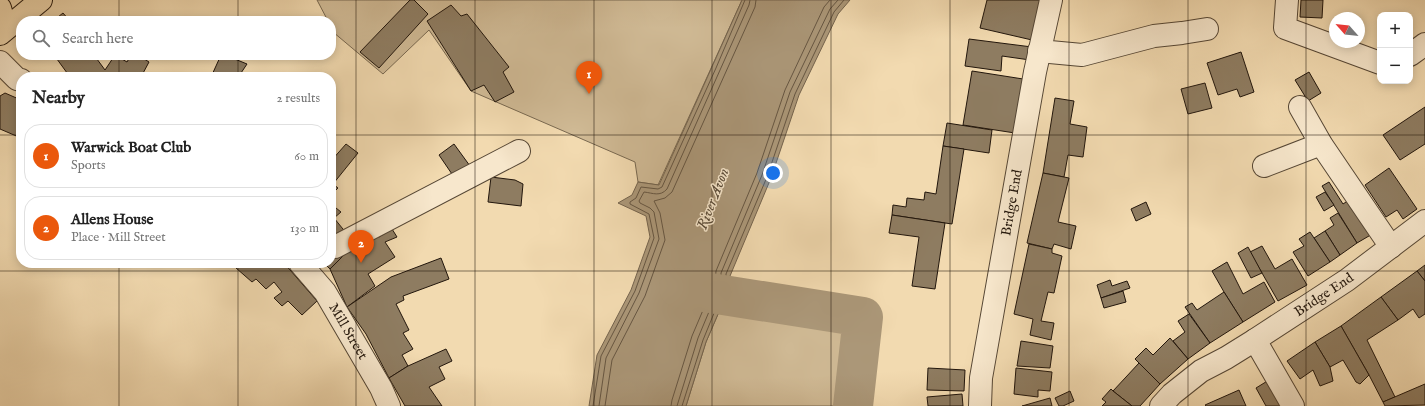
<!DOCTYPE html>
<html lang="en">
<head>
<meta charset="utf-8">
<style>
  :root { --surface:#fff; --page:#f6f6f6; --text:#222; --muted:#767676; --line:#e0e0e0; --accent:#ea580c }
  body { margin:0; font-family:"IM FELL English",serif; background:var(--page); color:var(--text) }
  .controls { position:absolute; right:12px; top:12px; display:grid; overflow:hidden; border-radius:8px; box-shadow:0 2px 10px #0003 }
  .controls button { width:36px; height:36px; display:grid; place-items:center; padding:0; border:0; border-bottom:1px solid var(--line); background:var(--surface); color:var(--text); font:20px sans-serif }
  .compass { position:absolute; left:1329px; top:12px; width:36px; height:36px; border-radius:50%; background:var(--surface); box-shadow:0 2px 10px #0003; rotate:297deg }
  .you { position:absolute; left:773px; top:173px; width:14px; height:14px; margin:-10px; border:3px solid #fff; border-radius:50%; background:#1a73e8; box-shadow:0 0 0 6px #1a73e833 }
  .badge { display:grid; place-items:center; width:26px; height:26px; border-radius:50%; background:var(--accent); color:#fff; font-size:13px; font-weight:700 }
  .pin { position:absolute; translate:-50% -33px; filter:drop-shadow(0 1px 2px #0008) }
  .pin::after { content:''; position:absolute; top:21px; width:14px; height:12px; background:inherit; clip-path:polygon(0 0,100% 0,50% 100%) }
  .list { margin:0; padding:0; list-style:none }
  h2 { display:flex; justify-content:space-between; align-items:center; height:52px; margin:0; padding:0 16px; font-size:17px }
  h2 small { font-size:13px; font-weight:400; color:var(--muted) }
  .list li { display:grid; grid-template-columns:26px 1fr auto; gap:12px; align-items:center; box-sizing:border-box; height:64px; margin:0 8px 8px; padding:0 8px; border:1px solid var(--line); border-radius:16px }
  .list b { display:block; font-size:15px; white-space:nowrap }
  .list p { margin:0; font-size:13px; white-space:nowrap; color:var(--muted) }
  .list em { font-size:13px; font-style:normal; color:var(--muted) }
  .icon { flex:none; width:22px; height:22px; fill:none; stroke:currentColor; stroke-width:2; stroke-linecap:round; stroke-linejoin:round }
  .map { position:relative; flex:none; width:1425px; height:406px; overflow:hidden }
  .search { position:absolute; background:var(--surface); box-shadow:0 2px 10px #0003; left:16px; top:16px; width:320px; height:44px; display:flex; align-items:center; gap:10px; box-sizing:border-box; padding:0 14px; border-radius:16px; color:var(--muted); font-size:15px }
  .panel { position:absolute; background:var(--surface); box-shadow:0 2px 10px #0003; left:16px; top:72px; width:320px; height:196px; border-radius:16px }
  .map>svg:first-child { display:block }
</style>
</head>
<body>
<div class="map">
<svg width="1425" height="406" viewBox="0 0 1425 406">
  <rect width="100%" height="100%" fill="#f2dab0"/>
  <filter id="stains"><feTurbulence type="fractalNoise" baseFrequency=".005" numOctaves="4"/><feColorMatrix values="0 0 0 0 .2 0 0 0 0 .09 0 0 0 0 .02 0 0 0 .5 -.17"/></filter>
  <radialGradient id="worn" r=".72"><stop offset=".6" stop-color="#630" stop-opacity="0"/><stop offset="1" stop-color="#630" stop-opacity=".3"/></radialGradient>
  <g fill="#cfb994" stroke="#786850">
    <path d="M317,0H742L658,185L638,182L635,162L471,91L429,30L383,74L333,32L331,28V21H328Z"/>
    <path d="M731,284L738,290H804L873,301L862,406H686L706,342Z"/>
  </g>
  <path fill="#ab9778" stroke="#74634d" d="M742,0H850L838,14L799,95L771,178L730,276L731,284L706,342L686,406H589L597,355L631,290L650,237L646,216L618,203L632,195L638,182L659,185Z"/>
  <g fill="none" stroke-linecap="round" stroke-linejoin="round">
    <g stroke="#665642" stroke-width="1">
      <path d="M593,406L601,356L635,291L654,238L649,214L630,204V202L636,198L641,187L658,189L662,187L716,68L745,0"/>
      <path d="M599,406L606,358L639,293L659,239L654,212L650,208L640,203L639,201L644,192C653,193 660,197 667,189L749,5L750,0"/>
      <path d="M605,406L612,360L645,296L665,240L660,213L654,201L665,198L672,192L755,7L756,0"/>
      <path d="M671,406L672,400L692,336L715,282L716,271L757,173L785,90L824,7L830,0"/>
      <path d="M677,406L698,338L721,283V273L762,175L790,92L830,9L838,0"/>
      <path d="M682,406L703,340L726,284V274L767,177L795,94L834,12L844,0"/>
    </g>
    <path stroke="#ab9778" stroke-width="40" d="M679,288L863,317L853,406"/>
  </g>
  <g fill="#8e7c61" stroke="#22160c">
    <path d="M410,0H414L428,14L379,68L360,52Z"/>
    <path d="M987,0H1041L1032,40L980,28Z"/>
    <path d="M1301,0H1323L1322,18L1300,17Z"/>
    <path d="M451,5L461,16L467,14L509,67L503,72L514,92L495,102L484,85L471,91L427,21Z"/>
    <path d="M63,13L70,21H53Z"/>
    <path d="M969,39L1032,47L1030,60L1002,56L1001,71L965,66Z"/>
    <path d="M1241,52L1254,92L1240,97L1237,89L1218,95L1207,63Z"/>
    <path d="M54,55H94L105,70L115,55L127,62L131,55H138L149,62L141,77H70Z"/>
    <path d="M221,55H225L247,64L241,73L249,77H211Z"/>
    <path d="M972,71L1023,79L1015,133L963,125Z"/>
    <path d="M1309,72L1321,93L1308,101L1295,80Z"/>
    <path d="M1205,83L1212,108L1188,114L1181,89Z"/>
    <path d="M5,93L21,100V138L0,129V96Z"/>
    <path d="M1055,98L1074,101L1070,124L1087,127L1083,157L1068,155L1064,177L1043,173Z"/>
    <path d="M1425,107V144L1400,160L1383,135Z"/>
    <path d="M947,123L992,130L989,153L943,146Z"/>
    <path d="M346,144L358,153L333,184L338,188L331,195V161Z"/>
    <path d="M454,144L470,166L454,177L439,155Z"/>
    <path d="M943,146L964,149L952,224L892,215L893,205L906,207L907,198L924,200L925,192L936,194Z"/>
    <path d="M1389,168L1417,209L1403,219L1397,210L1386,217L1365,185Z"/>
    <path d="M1043,173L1069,178L1058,222L1076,226L1071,249L1054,244L1052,249L1027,243Z"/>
    <path d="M491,177L515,180L523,184L521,206L488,202Z"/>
    <path d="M1329,182L1343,204L1352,198L1374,233L1357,243L1322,186Z"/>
    <path d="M1325,192L1334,205L1324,211L1316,197Z"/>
    <path d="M1146,202L1151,214L1136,221L1131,209Z"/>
    <path d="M331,204L341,212L334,218L347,234L346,253L330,269L324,263H331Z"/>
    <path d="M1338,213L1357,243L1340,255L1325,231L1334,225L1330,218Z"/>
    <path d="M892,215L945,223L935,289L912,286L919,237L889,233Z"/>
    <path d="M392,229L397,237L385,242L395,257L368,274L375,286L347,307L330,269L346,253L377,233L379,237Z"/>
    <path d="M1325,231L1340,255L1330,262L1314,238Z"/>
    <path d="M1310,232L1330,262L1308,276L1293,252L1304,246L1299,239Z"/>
    <path d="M1029,244L1052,249V253L1062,256L1054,293L1048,292L1041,321L1054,323L1051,340L1030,335L1033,319L1014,314Z"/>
    <path d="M1262,246L1275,269L1292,259L1307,285L1278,301L1250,252Z"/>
    <path d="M1248,247L1262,273L1251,278L1238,253Z"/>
    <path d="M441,258L449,279L403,296L404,300L396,304L409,330L403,333L413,349L402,355L408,366L389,378L366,334L347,307L391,277Z"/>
    <path d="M1227,262L1243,294L1264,282L1275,302L1243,322L1224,292L1212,271Z"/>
    <path d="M240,263H284L317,301L302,315L288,301L282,306L274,298L282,292L274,282L266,289L256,279L252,282L236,268Z"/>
    <path d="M1425,265V281L1417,271Z"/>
    <path d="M1417,271L1425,281V314L1419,318L1413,309L1398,320L1381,297Z"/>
    <path d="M1110,280L1112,286L1127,281L1130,288L1101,298L1097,285Z"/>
    <path d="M1123,291L1126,302L1104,308L1101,298Z"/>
    <path d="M1224,292L1243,322L1210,343L1185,307L1192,303L1197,310Z"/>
    <path d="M1381,297L1398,320L1367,340L1395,397L1383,402L1369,375L1341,326Z"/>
    <path d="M1189,314L1210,343L1188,359L1173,341L1185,332L1178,321Z"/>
    <path d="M1341,326L1369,375L1360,384L1356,382L1343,360L1330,367L1315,342Z"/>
    <path d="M1170,338L1188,359L1160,384L1135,359L1146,348L1153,355Z"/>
    <path d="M1021,341L1053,346L1050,368L1017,366Z"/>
    <path d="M1315,342L1330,367L1333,381L1320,386L1313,370L1300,379L1287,361Z"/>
    <path d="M446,349L452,361L439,367L445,379L429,387L442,406H405L389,378L408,366Z"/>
    <path d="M1139,363L1160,384L1140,406H1132L1113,391Z"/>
    <path d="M928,368L965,370L964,391L927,390Z"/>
    <path d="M1016,368L1052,372L1050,391L1038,390V397L1014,394Z"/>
    <path d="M1269,380L1285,406H1266L1256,388Z"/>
    <path d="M1425,384V405L1385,406L1383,402Z"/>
    <path d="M1111,389L1113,391L1132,406H1102L1106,402L1102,399Z"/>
    <path d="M1239,390L1246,406H1206L1205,405Z"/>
    <path d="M1070,391L1074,401L1063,406H1059L1055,398Z"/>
    <path d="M962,394L963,406H928L927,397Z"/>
    <path d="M1050,398L1052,406H1022Z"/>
  </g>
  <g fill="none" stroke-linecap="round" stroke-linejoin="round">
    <defs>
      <g id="minor">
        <path d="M1287,0L1285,28L1380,63"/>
        <path d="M1039,51L1082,55L1154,36L1182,33L1207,29"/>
        <path d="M1410,55L1425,44"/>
        <path d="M0,62L17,79L21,80"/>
        <path d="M1300,107L1321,144L1391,247"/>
        <path d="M1264,166L1321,144"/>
        <path d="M335,247L519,151"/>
        <path id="s1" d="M300,263L325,292L381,388L389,406"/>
        <path d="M1255,340L1293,406"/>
        <path id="s2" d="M980,406L981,378L1035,72L1051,0"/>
        <path id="s3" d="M1161,406L1172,394L1201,371L1226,358L1255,340L1347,280L1425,221"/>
      </g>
      <g id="major">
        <path d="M0,8L2,15L0,20"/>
        <path d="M0,34L41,0"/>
      </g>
    </defs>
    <use href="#minor" stroke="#564735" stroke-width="24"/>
    <use href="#major" stroke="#22160c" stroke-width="24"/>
    <use href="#minor" stroke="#f7e7cc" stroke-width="22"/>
    <use href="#major" stroke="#f2dab0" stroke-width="22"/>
  </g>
  <path fill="none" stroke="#22160c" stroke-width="1" stroke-opacity="0.55" d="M119,0V21M238,0V21M356,0V406M475,0V406M594,0V406M712,0V406M831,0V406M950,0V406M1069,0V406M1188,0V406M1306,0V406M119,55V77M238,55V77M0,135H21M331,135H1425M119,263V406M238,263V406M0,271H1425"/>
  <g text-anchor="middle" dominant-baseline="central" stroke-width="3" stroke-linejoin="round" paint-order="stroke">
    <g font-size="14" fill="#22160c" stroke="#f7e7cc">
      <text stroke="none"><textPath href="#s2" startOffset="206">Bridge End</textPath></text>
      <text stroke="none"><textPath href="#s3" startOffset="198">Bridge End</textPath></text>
      <text stroke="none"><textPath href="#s1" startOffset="84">Mill Street</textPath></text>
    </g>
    <g font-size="15" font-style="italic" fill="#594a37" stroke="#f7e7cc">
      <text transform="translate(713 199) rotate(-69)">River Avon</text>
    </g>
  </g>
  <rect width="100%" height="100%" filter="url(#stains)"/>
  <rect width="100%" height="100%" fill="url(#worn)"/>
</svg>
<div class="controls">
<button>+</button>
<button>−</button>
</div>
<svg class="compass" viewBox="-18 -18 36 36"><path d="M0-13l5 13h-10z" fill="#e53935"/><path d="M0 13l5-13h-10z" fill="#767676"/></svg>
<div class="you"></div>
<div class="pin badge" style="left:589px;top:94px">1</div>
<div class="pin badge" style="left:361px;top:263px">2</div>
<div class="search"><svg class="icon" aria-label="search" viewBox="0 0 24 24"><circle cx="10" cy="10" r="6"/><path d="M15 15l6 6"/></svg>Search here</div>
<section class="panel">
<h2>Nearby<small>2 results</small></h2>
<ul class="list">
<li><span class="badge">1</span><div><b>Warwick Boat Club</b><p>Sports</p></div><em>60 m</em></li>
<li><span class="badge">2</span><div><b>Allens House</b><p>Place · Mill Street</p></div><em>130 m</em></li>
</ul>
</section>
</div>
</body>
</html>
